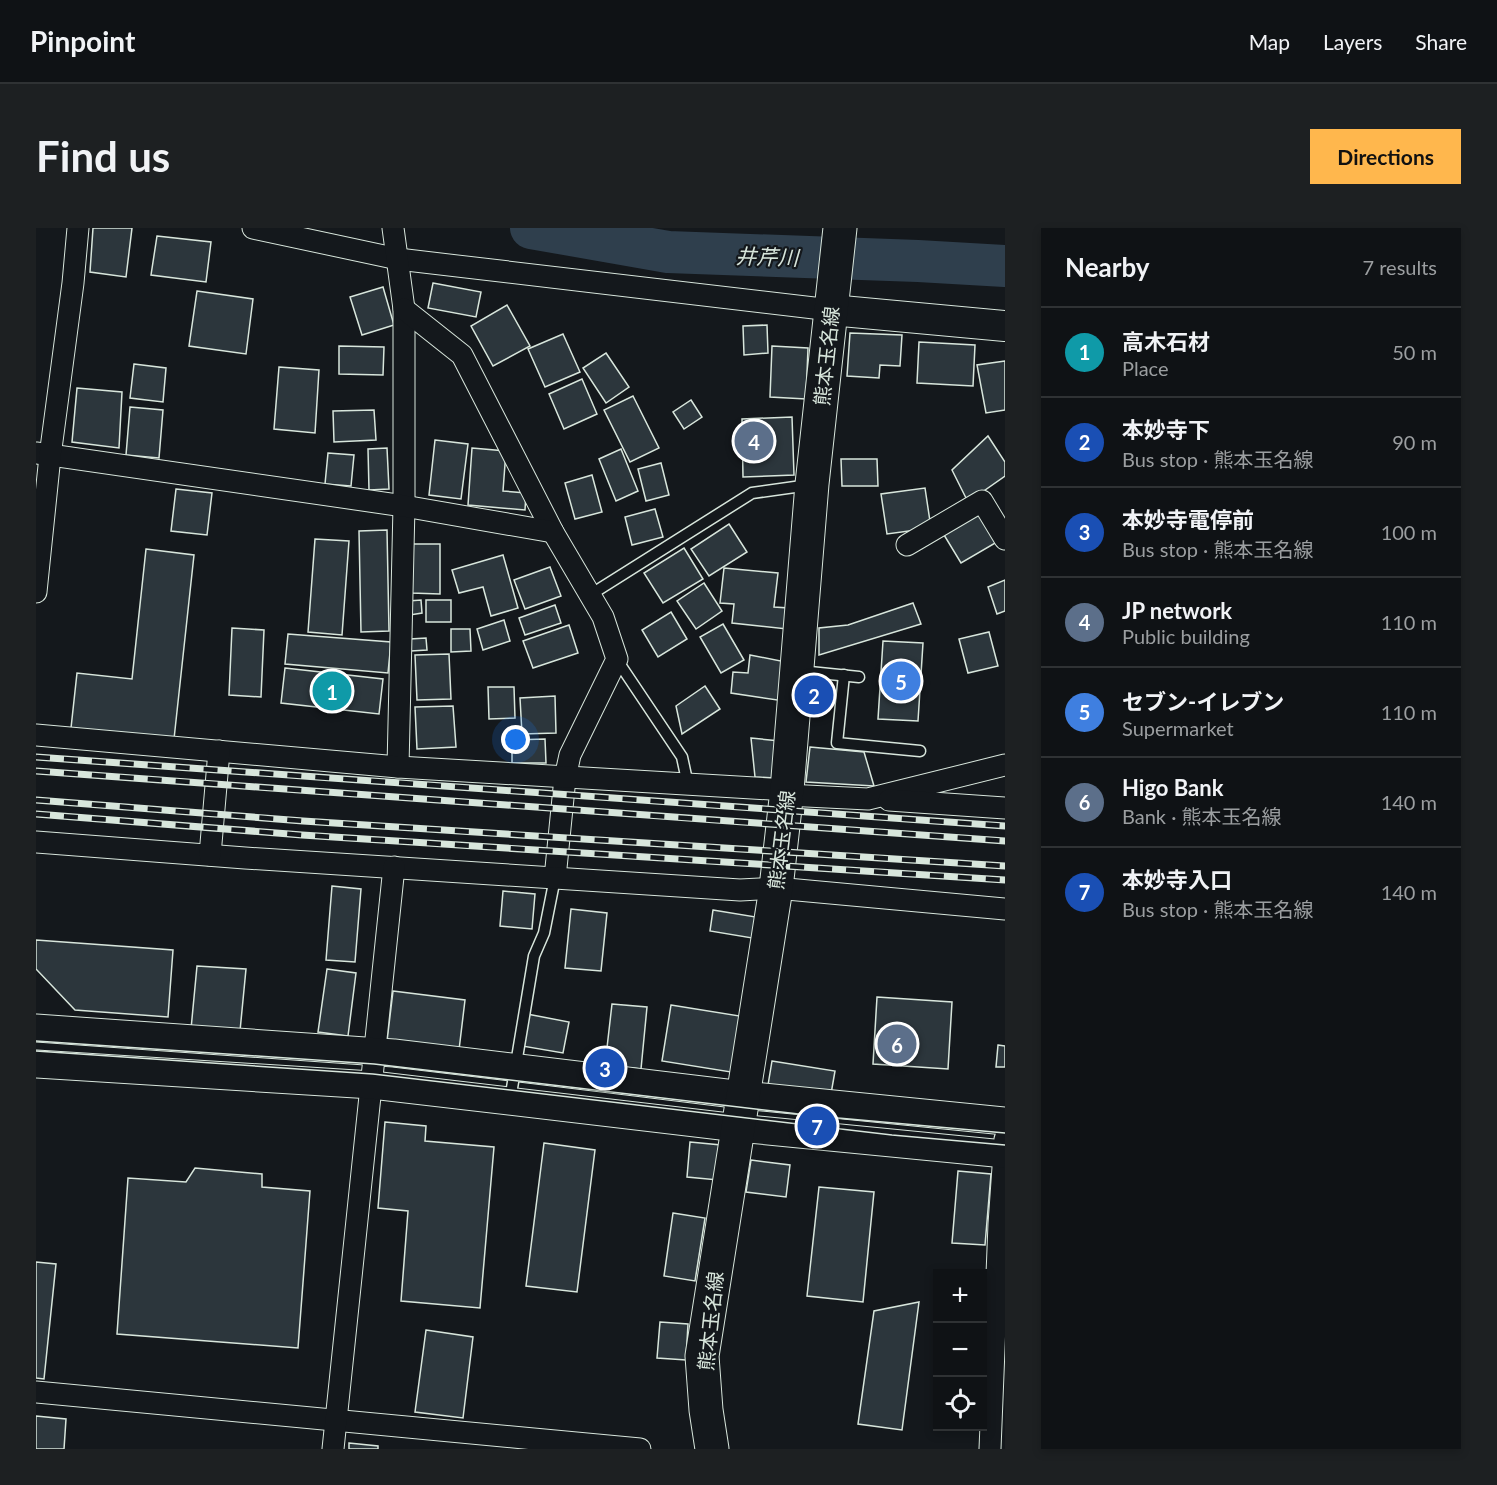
<!DOCTYPE html>
<html lang="en">
<head>
<meta charset="utf-8">
<style>
  :root { --surface:#0f1215; --page:#1d2022; --text:#f1f3f6; --muted:#9b9ea0; --line:#2f3234; --accent:#ffb74d }
  body { margin:0; font-family:Lato,"Noto Sans JP",sans-serif; background:var(--page); color:var(--text) }
  .controls { position:absolute; right:18px; bottom:18px; display:grid; overflow:hidden; border-radius:0px; box-shadow:0 3px 9px #0003 }
  .controls button { width:54px; height:54px; display:grid; place-items:center; padding:0; border:0; border-bottom:2px solid var(--line); background:var(--surface); color:var(--text); font:30px sans-serif }
  .you { position:absolute; left:480px; top:512px; width:21px; height:21px; margin:-15px; border:4px solid #fff; border-radius:50%; background:#1a73e8; box-shadow:0 0 0 9px #1a73e833 }
  .badge { display:grid; place-items:center; width:39px; height:39px; border-radius:50%; background:var(--accent); color:#fff; font-size:20px; font-weight:700 }
  .pin { position:absolute; translate:-50% -50%; border:3px solid #fff; box-shadow:0 2px 6px #0006 }
  .list { margin:0; padding:0; list-style:none }
  h2 { display:flex; justify-content:space-between; align-items:center; height:78px; margin:0; padding:0 24px; font-size:26px }
  h2 small { font-size:20px; font-weight:400; color:var(--muted) }
  .list li { display:grid; grid-template-columns:39px 1fr auto; gap:18px; align-items:center; box-sizing:border-box; height:90px; padding:0 24px; border-top:2px solid var(--line) }
  .list b { display:block; font-size:22px; white-space:nowrap }
  .list p { margin:0; font-size:20px; white-space:nowrap; color:var(--muted) }
  .list em { font-size:20px; font-style:normal; color:var(--muted) }
  .icon { flex:none; width:33px; height:33px; fill:none; stroke:currentColor; stroke-width:2; stroke-linecap:round; stroke-linejoin:round }
  .map { position:relative; flex:none; width:969px; height:1221px; overflow:hidden; border-radius:0px }
  header { display:flex; align-items:center; gap:36px; box-sizing:border-box; height:84px; padding:0 30px; background:var(--surface); border-bottom:2px solid var(--line) }
  header strong { font-size:28px }
  nav { display:flex; gap:33px; margin-inline-start:auto; font-size:21px }
  .intro { display:flex; align-items:center; justify-content:space-between; box-sizing:border-box; height:144px; padding:0 36px }
  h1 { margin:0; font-size:42px }
  .button { padding:15px 27px; border-radius:0px; background:var(--accent); color:#111; font-size:21px; font-weight:700 }
  main { display:flex; gap:36px; padding:0 36px }
  aside { flex:1; background:var(--surface); border-radius:0px; box-shadow:0 3px 9px #0003 }
  .map>svg:first-child { display:block }
</style>
</head>
<body>
<header>
<strong>Pinpoint</strong>
<nav><a>Map</a><a>Layers</a><a>Share</a></nav>
</header>
<div class="intro"><h1>Find us</h1><a class="button">Directions</a></div>
<main>
<div class="map">
<svg width="969" height="1221" viewBox="0 0 969 1221">
  <rect width="100%" height="100%" fill="#14181c"/>
  <g fill="none" stroke-linecap="round" stroke-linejoin="round">
    <path stroke="#2f3f4d" stroke-width="42" d="M495,0L632,24L882,33L969,38"/>
  </g>
  <g fill="#2c363c" stroke="#d8e6dc" stroke-width="1.5">
    <path d="M57,0H96L90,49L54,44Z"/>
    <path d="M121,8L175,14L170,54L115,47Z"/>
    <path d="M397,55L445,64L440,89L392,80Z"/>
    <path d="M347,59L358,97L326,107L314,69Z"/>
    <path d="M161,63L217,71L210,126L153,118Z"/>
    <path d="M471,77L494,118L457,138L435,98Z"/>
    <path d="M731,97L732,125L708,127L707,98Z"/>
    <path d="M814,105L866,107L864,138L844,137L843,150L811,148Z"/>
    <path d="M527,106L544,144L509,159L492,121Z"/>
    <path d="M883,114L939,117L937,158L881,155Z"/>
    <path d="M303,118L348,119L347,147L303,146Z"/>
    <path d="M736,118L772,120L770,171L734,169Z"/>
    <path d="M570,125L593,159L570,175L547,140Z"/>
    <path d="M969,133V182L950,185L941,137Z"/>
    <path d="M98,136L130,140L127,174L94,170Z"/>
    <path d="M243,139L283,142L279,205L238,201Z"/>
    <path d="M546,151L561,186L528,201L513,166Z"/>
    <path d="M41,160L86,164L83,220L36,214Z"/>
    <path d="M597,168L623,220L594,234L568,182Z"/>
    <path d="M655,172L666,189L648,201L637,184Z"/>
    <path d="M94,179L127,182L123,230L90,227Z"/>
    <path d="M338,182L340,212L298,214L297,183Z"/>
    <path d="M756,189L758,247L707,249L706,191Z"/>
    <path d="M952,208L969,234V248L932,274L916,242Z"/>
    <path d="M399,212L432,216L425,271L393,267Z"/>
    <path d="M351,220L353,261L333,262L332,221Z"/>
    <path d="M436,220L470,223L467,263L490,265L489,282L432,277Z"/>
    <path d="M585,221L602,263L580,273L563,231Z"/>
    <path d="M292,225L318,227L315,258L289,256Z"/>
    <path d="M805,231H841L842,258H806Z"/>
    <path d="M625,235L633,267L610,273L602,241Z"/>
    <path d="M556,247L566,284L539,291L529,255Z"/>
    <path d="M889,260L895,300L851,306L845,266Z"/>
    <path d="M140,261L176,265L171,307L135,303Z"/>
    <path d="M941,280L961,314L925,335L905,302Z"/>
    <path d="M619,281L627,309L596,317L589,289Z"/>
    <path d="M693,296L711,324L673,348L655,321Z"/>
    <path d="M351,302L353,403L325,404L323,303Z"/>
    <path d="M279,311L313,313L306,407L272,404Z"/>
    <path d="M375,316H404V366L375,365Z"/>
    <path d="M648,320L667,351L627,375L608,345Z"/>
    <path d="M110,321L158,327L138,511L35,500L41,445L96,451Z"/>
    <path d="M467,327L482,380L455,388L447,359L423,365L416,342Z"/>
    <path d="M514,339L525,368L489,381L478,352Z"/>
    <path d="M688,340L742,345L738,379L753,380L751,401L696,395L698,376L684,375Z"/>
    <path d="M969,352V383L961,386L952,359Z"/>
    <path d="M668,355L686,383L660,401L641,373Z"/>
    <path d="M385,372L386,385L374,387L372,373Z"/>
    <rect x="390" y="372" width="25" height="22"/>
    <path d="M877,375L885,396L783,427V400L812,397Z"/>
    <path d="M519,377L525,395L489,407L483,390Z"/>
    <path d="M635,384L651,411L622,429L606,402Z"/>
    <path d="M468,392L474,413L447,422L441,401Z"/>
    <path d="M687,396L708,432L685,445L664,409Z"/>
    <path d="M533,397L542,425L497,440L487,413Z"/>
    <path d="M196,400L228,402L225,469L193,467Z"/>
    <path d="M415,401H434L435,423L415,424Z"/>
    <path d="M953,404L962,438L932,445L923,411Z"/>
    <path d="M252,406L355,414L352,445L249,436Z"/>
    <path d="M390,410L391,422L375,423L374,411Z"/>
    <path d="M847,413L887,415L882,493L842,491Z"/>
    <path d="M413,426L415,471L381,472L379,427Z"/>
    <path d="M714,427L750,434L748,473L695,465L697,444L712,445Z"/>
    <path d="M249,440L347,451L343,486L245,475Z"/>
    <path d="M669,458L684,481L646,506L640,478Z"/>
    <path d="M452,459H478L479,490L453,491Z"/>
    <path d="M519,468L520,505L486,506L484,470Z"/>
    <path d="M417,478L420,519L381,521L379,479Z"/>
    <path d="M715,510L744,513L739,550L719,549Z"/>
    <path d="M509,511L510,535H476V512Z"/>
    <path d="M774,519L828,524L838,558L770,554Z"/>
    <path d="M296,658L325,661L319,734L290,732Z"/>
    <path d="M467,663L499,666L496,701L464,698Z"/>
    <path d="M535,681L571,685L565,743L529,740Z"/>
    <path d="M677,682L720,689L716,710L674,703Z"/>
    <path d="M0,712L137,722L132,789L39,782L0,741Z"/>
    <path d="M161,738L210,741L204,803L155,801Z"/>
    <path d="M291,741L320,745L312,808L282,804Z"/>
    <path d="M357,763L429,772L423,822L351,813Z"/>
    <path d="M841,769L916,774L912,841L837,836Z"/>
    <path d="M576,776L611,779L605,841L569,837Z"/>
    <path d="M635,777L710,789L701,845L626,833Z"/>
    <path d="M491,786L533,794L527,825L486,818Z"/>
    <path d="M962,817L969,818V839H960Z"/>
    <path d="M736,833L799,843L795,866L732,857Z"/>
    <path d="M349,894L390,898L389,913L458,919L444,1080L365,1073L372,983L342,980Z"/>
    <path d="M654,914L685,917L682,952L651,949Z"/>
    <path d="M508,915L559,922L541,1064L490,1058Z"/>
    <path d="M715,932L754,937L750,969L710,964Z"/>
    <path d="M159,940L226,946V959L274,963L262,1120L81,1106L92,950L150,954Z"/>
    <path d="M922,943L955,946L949,1017L916,1015Z"/>
    <path d="M783,959L838,964L827,1074L771,1068Z"/>
    <path d="M637,985L669,990L659,1053L628,1048Z"/>
    <path d="M0,1034L20,1036L8,1151L0,1150Z"/>
    <path d="M883,1074L866,1202L822,1196L838,1083Z"/>
    <path d="M624,1094L652,1096L650,1132L621,1130Z"/>
    <path d="M390,1102L437,1109L427,1190L379,1184Z"/>
    <path d="M0,1188L30,1191L28,1221H0Z"/>
    <path d="M313,1215L342,1218V1221H313Z"/>
  </g>
  <g fill="none" stroke-linecap="round" stroke-linejoin="round">
    <defs>
      <g id="service">
        <path d="M554,367L716,265L773,257"/>
        <path d="M581,432L646,529L652,557"/>
        <path d="M764,443L823,449"/>
        <path d="M808,447L801,515L884,523"/>
        <path d="M474,872L498,728L508,705L519,650"/>
      </g>
      <g id="minor">
        <path d="M217,0L362,31L795,82"/>
        <path d="M357,0L368,81V278L362,539"/>
        <path d="M368,81L426,127L517,304L567,389L581,431L534,527L529,550L519,650"/>
        <path d="M0,225L368,278L517,304"/>
        <path d="M871,317L946,273L969,311"/>
        <path d="M0,364L14,228L37,55L42,0"/>
        <path d="M0,507L362,539L751,562"/>
        <path d="M750,567L832,571L969,537"/>
        <path d="M853,572L969,580"/>
        <path d="M0,614L209,630L704,662L740,660L969,681"/>
        <path d="M174,627L183,523"/>
        <path d="M0,1164L604,1221"/>
        <path d="M297,1221L358,639"/>
        <path d="M954,1221L963,996L969,911"/>
      </g>
      <g id="tertiary">
        <path d="M0,800L358,825L707,867L969,893"/>
        <path d="M0,836L336,857L702,900L969,926"/>
      </g>
      <path id="secondary" d="M795,82L969,98"/>
      <path id="primary" d="M676,1221L670,1182L666,1128L740,660L751,562L776,256L804,0"/>
    </defs>
    <use href="#service" stroke="#d8e6dc" stroke-width="13"/>
    <use href="#minor" stroke="#d8e6dc" stroke-width="23"/>
    <use href="#tertiary" stroke="#d8e6dc" stroke-width="29"/>
    <use href="#secondary" stroke="#d8e6dc" stroke-width="32"/>
    <use href="#primary" stroke="#d8e6dc" stroke-width="35"/>
    <use href="#service" stroke="#14181c" stroke-width="10"/>
    <use href="#minor" stroke="#14181c" stroke-width="21"/>
    <use href="#tertiary" stroke="#14181c" stroke-width="27"/>
    <use href="#secondary" stroke="#14181c" stroke-width="30"/>
    <use href="#primary" stroke="#14181c" stroke-width="33"/>
    <g stroke="#d8e6dc" stroke-width="1.5">
      <path d="M0,813L338,836L780,888L969,905"/>
      <path d="M0,823L337,846L856,907L969,917"/>
    </g>
    <defs>
      <g id="rail">
        <path d="M0,529L969,598"/>
        <path d="M0,543L969,613"/>
        <path d="M0,572L267,593L969,638"/>
        <path d="M0,586L266,607L969,652"/>
      </g>
    </defs>
    <use href="#rail" stroke="#d8e6dc" stroke-width="7"/>
    <use href="#rail" stroke="#14181c" stroke-width="4.5" stroke-dasharray="14" stroke-linecap="butt"/>
  </g>
  <g text-anchor="middle" dominant-baseline="central" stroke-width="4.5" stroke-linejoin="round" paint-order="stroke">
    <g font-size="20" fill="#d8e6dc" stroke="#14181c">
      <text transform="translate(790 128) rotate(-84)">熊本玉名線</text>
      <text transform="translate(745 612) rotate(-83)">熊本玉名線</text>
      <text transform="translate(674 1093) rotate(-84)">熊本玉名線</text>
    </g>
    <g font-size="21" font-style="italic" fill="#d8e6dc" stroke="#14181c">
      <text transform="translate(731 28) rotate(2)">井芹川</text>
    </g>
  </g>
</svg>
<div class="controls">
<button>+</button>
<button>−</button>
<button><svg class="icon" aria-label="locate" viewBox="0 0 24 24"><circle cx="12" cy="12" r="6"/><path d="M12 2v4M12 18v4M2 12h4M18 12h4"/></svg></button>
</div>
<div class="you"></div>
<div class="pin badge" style="left:296px;top:463px;background:#0f9aa8">1</div>
<div class="pin badge" style="left:778px;top:467px;background:#1a4fb4">2</div>
<div class="pin badge" style="left:569px;top:840px;background:#1a4fb4">3</div>
<div class="pin badge" style="left:718px;top:213px;background:#5c6f8a">4</div>
<div class="pin badge" style="left:865px;top:453px;background:#3f7fe0">5</div>
<div class="pin badge" style="left:861px;top:816px;background:#5c6f8a">6</div>
<div class="pin badge" style="left:781px;top:898px;background:#1a4fb4">7</div>
</div>
<aside>
<h2>Nearby<small>7 results</small></h2>
<ul class="list">
<li><span class="badge" style="background:#0f9aa8">1</span><div><b>高木石材</b><p>Place</p></div><em>50 m</em></li>
<li><span class="badge" style="background:#1a4fb4">2</span><div><b>本妙寺下</b><p>Bus stop · 熊本玉名線</p></div><em>90 m</em></li>
<li><span class="badge" style="background:#1a4fb4">3</span><div><b>本妙寺電停前</b><p>Bus stop · 熊本玉名線</p></div><em>100 m</em></li>
<li><span class="badge" style="background:#5c6f8a">4</span><div><b>JP network</b><p>Public building</p></div><em>110 m</em></li>
<li><span class="badge" style="background:#3f7fe0">5</span><div><b>セブン-イレブン</b><p>Supermarket</p></div><em>110 m</em></li>
<li><span class="badge" style="background:#5c6f8a">6</span><div><b>Higo Bank</b><p>Bank · 熊本玉名線</p></div><em>140 m</em></li>
<li><span class="badge" style="background:#1a4fb4">7</span><div><b>本妙寺入口</b><p>Bus stop · 熊本玉名線</p></div><em>140 m</em></li>
</ul>
</aside>
</main>
</body>
</html>
